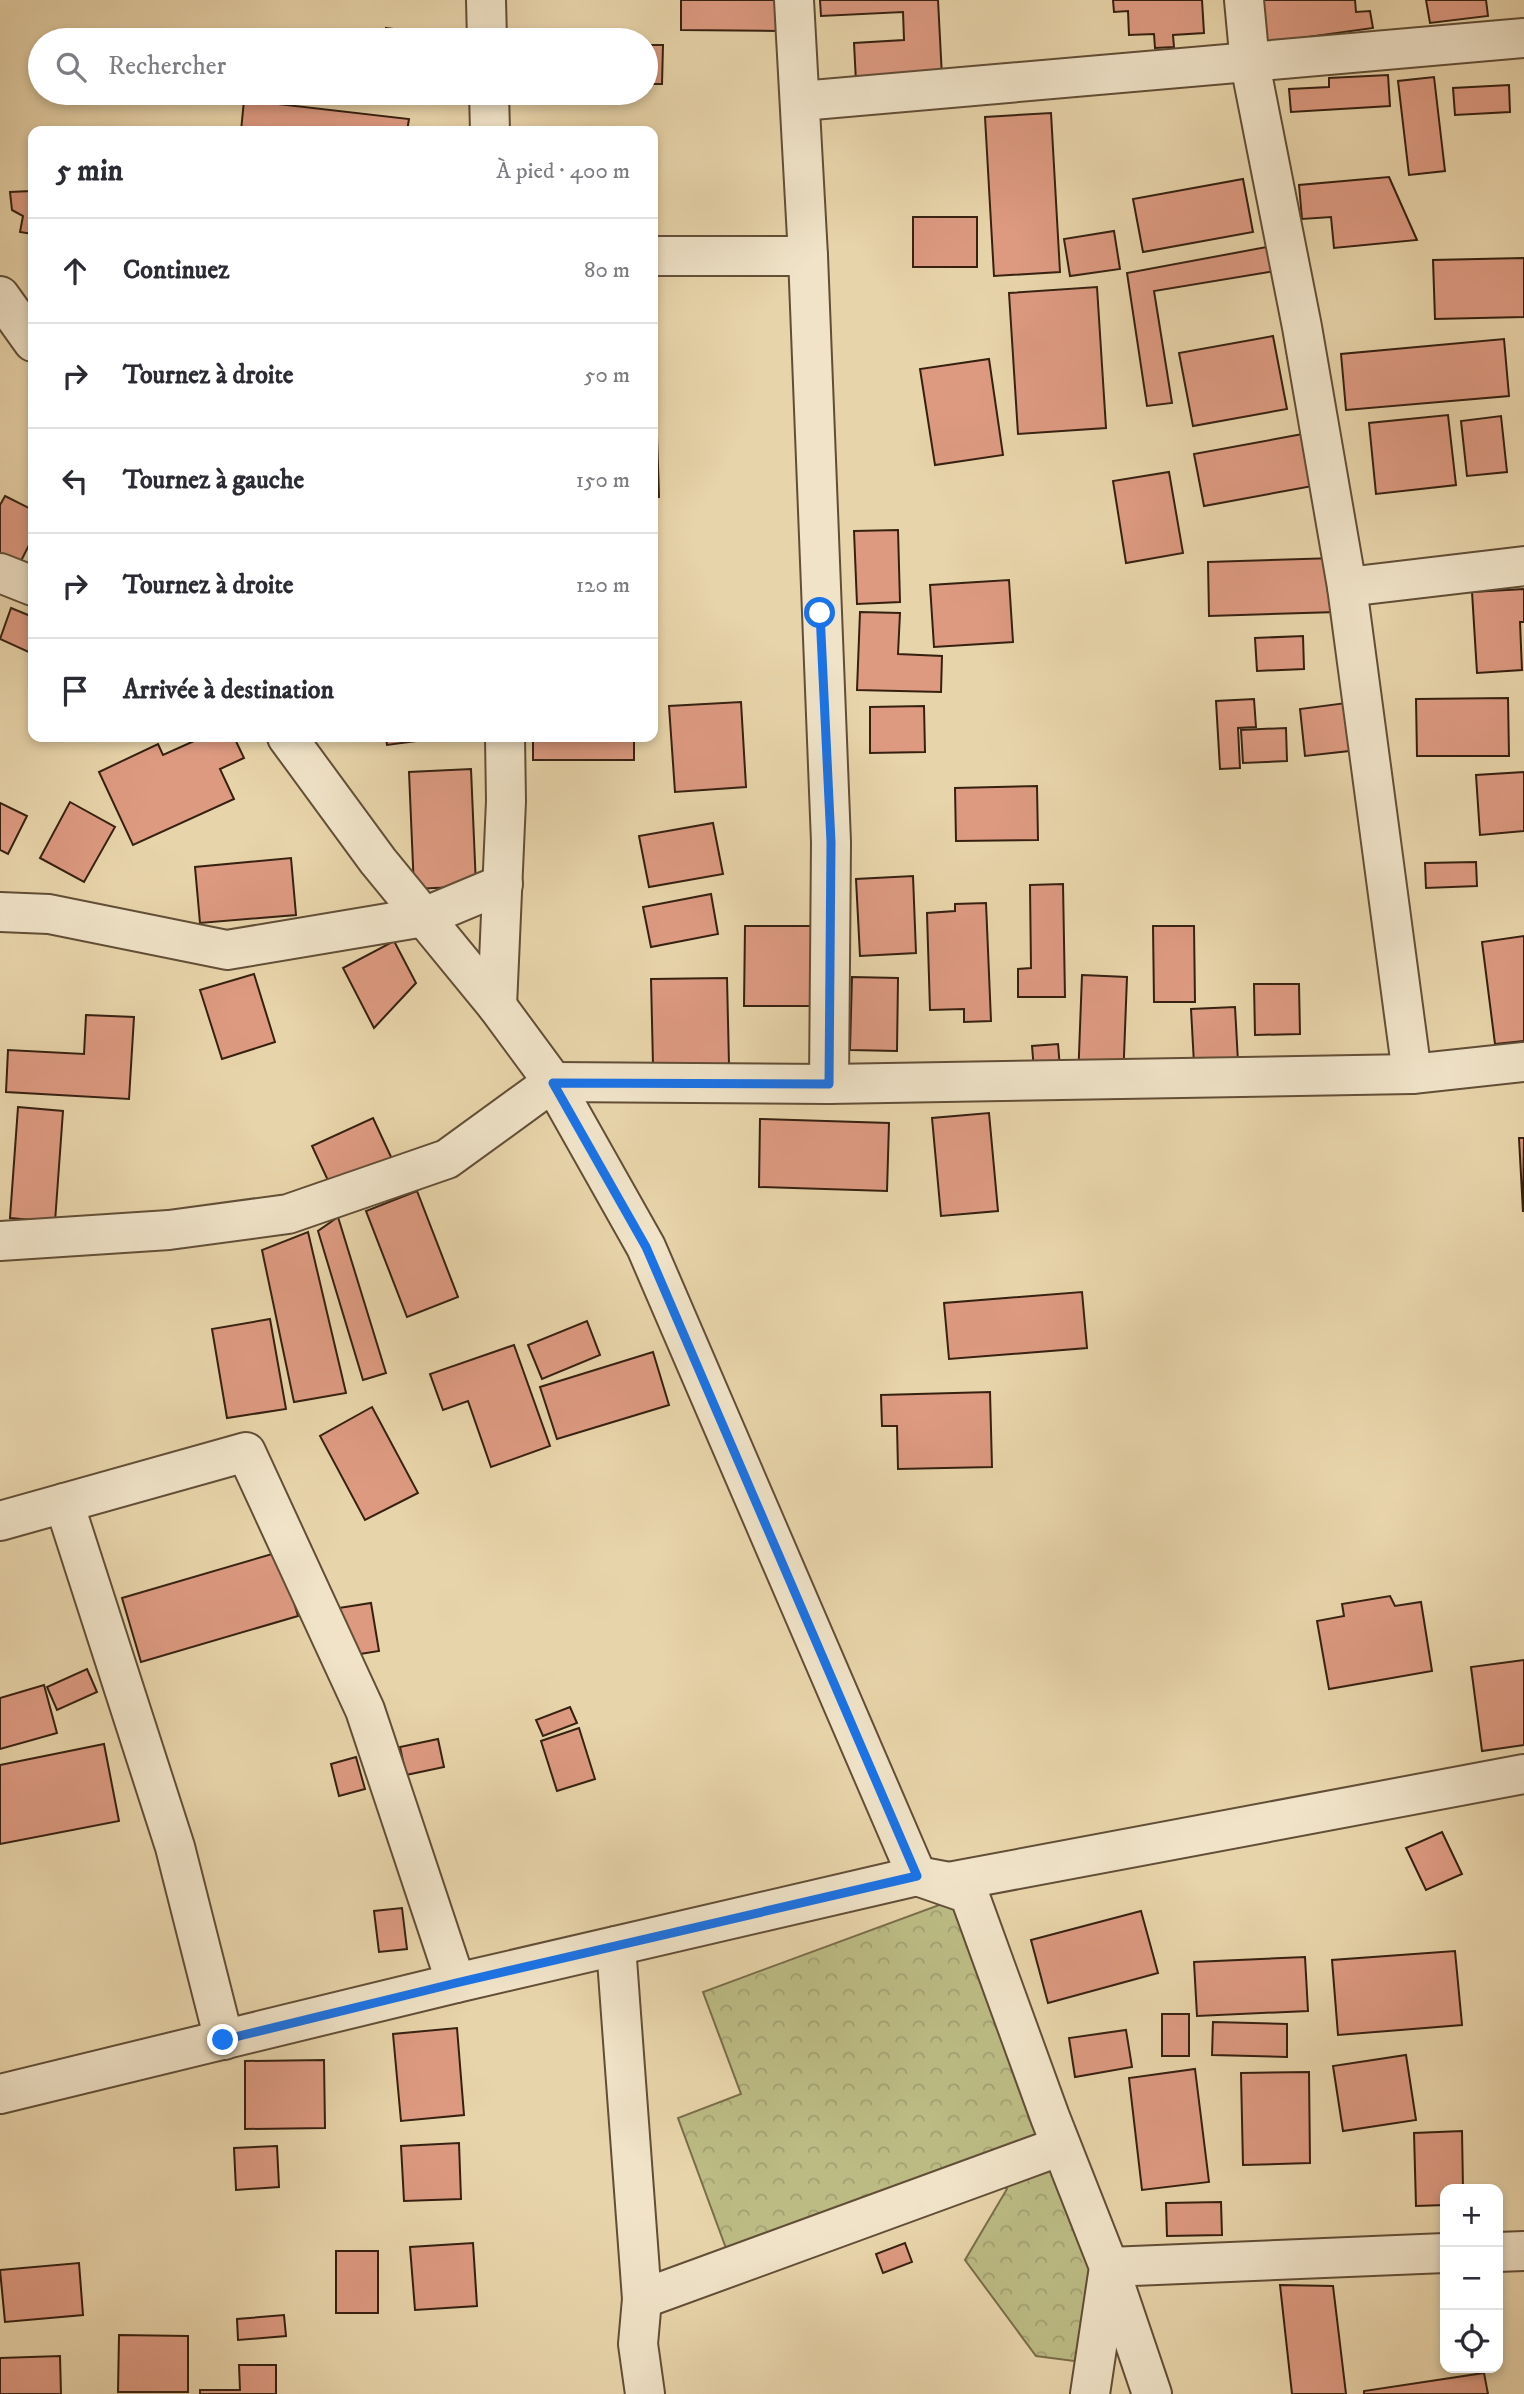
<!DOCTYPE html>
<html lang="fr">
<head>
<meta charset="utf-8">
<style>
  :root { --surface:#fff; --page:#f2f2f3; --text:#2b2b33; --muted:#7c7c81; --line:#e1e1e2 }
  body { margin:0; font-family:"IM FELL DW Pica",serif; background:var(--page); color:var(--text) }
  .controls { position:absolute; right:21px; bottom:21px; display:grid; overflow:hidden; border-radius:14px; box-shadow:0 4px 10px #0003 }
  .controls button { width:63px; height:63px; display:grid; place-items:center; padding:0; border:0; border-bottom:2px solid var(--line); background:var(--surface); color:var(--text); font:35px sans-serif }
  .stop { position:absolute; width:21px; height:21px; margin:-16px; border:5px solid #1a73e8; border-radius:50%; background:#fff }
  .stop.end { background:#1a73e8; border-color:#fff; box-shadow:0 2px 7px #0008 }
  .list { margin:0; padding:0; list-style:none }
  h2 { display:flex; justify-content:space-between; align-items:center; height:91px; margin:0; padding:0 28px; font-size:30px }
  h2 small { font-size:23px; font-weight:400; color:var(--muted) }
  .list li { display:grid; grid-template-columns:46px 1fr auto; gap:21px; align-items:center; box-sizing:border-box; height:105px; padding:0 28px; border-top:2px solid var(--line) }
  .list b { display:block; font-size:26px; white-space:nowrap }
  .list em { font-size:23px; font-style:normal; color:var(--muted) }
  .icon { flex:none; width:38px; height:38px; fill:none; stroke:currentColor; stroke-width:2; stroke-linecap:round; stroke-linejoin:round }
  .map { position:relative; flex:none; width:1524px; height:2394px; overflow:hidden }
  .search { position:absolute; background:var(--surface); box-shadow:0 4px 10px #0003; left:28px; top:28px; width:630px; height:77px; display:flex; align-items:center; gap:18px; box-sizing:border-box; padding:0 24px; border-radius:38px; color:var(--muted); font-size:26px }
  .panel { position:absolute; background:var(--surface); box-shadow:0 4px 10px #0003; left:28px; top:126px; width:630px; height:616px; border-radius:14px }
  .map>svg:first-child { display:block }
</style>
</head>
<body>
<div class="map">
<svg width="1524" height="2394" viewBox="0 0 1524 2394">
  <defs>
    <pattern id="forest-crowns" width="20" height="18" patternUnits="userSpaceOnUse" patternTransform="scale(1.75)"><rect width="20" height="18" fill="#bcbb84"/><path d="M2 6a3 3 0 1 1 6 0M12 15a3 3 0 1 1 6 0" fill="none" stroke="#a2a071"/></pattern>
  </defs>
  <rect width="100%" height="100%" fill="#e8d4aa"/>
  <filter id="stains"><feTurbulence type="fractalNoise" baseFrequency=".00286" numOctaves="4"/><feColorMatrix values="0 0 0 0 .2 0 0 0 0 .09 0 0 0 0 .02 0 0 0 .5 -.17"/></filter>
  <radialGradient id="worn" r=".72"><stop offset=".6" stop-color="#630" stop-opacity="0"/><stop offset="1" stop-color="#630" stop-opacity=".3"/></radialGradient>
  <path fill="url(#forest-crowns)" stroke="#796e4a" stroke-width="2" d="M969,1894L1109,2267L1097,2364L1036,2356L965,2260L1007,2189L978,2157L727,2251L678,2118L741,2094L703,1992Z"/>
  <g fill="#dd9a81" stroke="#362111" stroke-width="2">
    <path d="M681,0H780L779,31L681,30Z"/>
    <path d="M820,0H938L942,77L856,82L854,43L904,40L903,12L821,16Z"/>
    <path d="M1113,0H1202L1204,33L1173,35L1174,47L1155,48L1154,34L1129,35L1128,11L1114,12Z"/>
    <path d="M1259,0H1355L1356,12L1370,11L1373,28L1265,43Z"/>
    <path d="M1426,0H1486L1488,16L1430,23Z"/>
    <path d="M386,28L447,36V40H385Z"/>
    <path d="M646,45H663L662,84H646Z"/>
    <path d="M1388,75L1390,106L1291,112L1289,89L1329,87V78Z"/>
    <path d="M1434,77L1445,171L1409,175L1398,81Z"/>
    <path d="M1509,85L1510,112L1455,115L1453,88Z"/>
    <path d="M528,93H624V95Z"/>
    <path d="M244,100L409,119L407,131H241Z"/>
    <path d="M1051,113L1060,272L994,276L985,117Z"/>
    <path d="M1389,177L1417,240L1334,248L1331,217L1302,219L1299,185Z"/>
    <path d="M33,179V234L20,232L23,216L12,210L10,192L31,191Z"/>
    <path d="M1243,179L1253,232L1143,252L1133,199Z"/>
    <rect x="913" y="217" width="64" height="50"/>
    <path d="M1114,231L1120,269L1070,276L1064,239Z"/>
    <path d="M1283,244L1287,269L1154,291L1172,403L1147,406L1127,273Z"/>
    <path d="M1524,258V317L1435,319L1433,260Z"/>
    <path d="M1097,287L1106,428L1018,434L1009,293Z"/>
    <path d="M1273,336L1287,409L1193,426L1179,353Z"/>
    <path d="M1504,339L1509,396L1346,410L1341,354Z"/>
    <path d="M989,359L1003,455L935,465L920,369Z"/>
    <path d="M1448,415L1456,485L1376,494L1369,423Z"/>
    <path d="M1501,416L1507,472L1467,476L1461,421Z"/>
    <path d="M1319,431L1329,483L1204,506L1194,454Z"/>
    <path d="M653,436H657L659,497L653,498Z"/>
    <path d="M1169,472L1183,553L1126,563L1113,481Z"/>
    <path d="M5,496L33,510V537L18,567L0,558V505Z"/>
    <path d="M898,530L900,602L857,604L854,531Z"/>
    <path d="M1335,558L1337,612L1209,616L1208,562Z"/>
    <path d="M1009,580L1013,642L934,647L930,585Z"/>
    <path d="M1524,589V622H1520L1522,670L1477,673L1472,592Z"/>
    <path d="M11,608L33,617V654L0,639Z"/>
    <path d="M860,612L900,613L898,654L942,656L941,692L857,690Z"/>
    <path d="M1303,636L1304,669L1257,671L1255,638Z"/>
    <path d="M1508,698L1509,756H1417L1416,699Z"/>
    <path d="M1254,699L1256,727L1238,728L1240,768L1220,769L1216,701Z"/>
    <path d="M1361,701L1367,749L1305,756L1300,709Z"/>
    <path d="M741,702L746,787L675,792L669,706Z"/>
    <path d="M924,706L925,752L870,753V707Z"/>
    <path d="M1286,728L1287,761L1243,763L1241,730Z"/>
    <path d="M203,737H234L244,758L220,769L234,799L133,845L99,772L158,744L163,755Z"/>
    <path d="M386,737H447L387,745Z"/>
    <rect x="533" y="737" width="101" height="23"/>
    <path d="M471,769L476,886L414,889L409,772Z"/>
    <path d="M1524,772V831L1480,835L1476,775Z"/>
    <path d="M1037,786L1038,840L956,841L955,788Z"/>
    <path d="M70,802L115,827L84,882L40,858Z"/>
    <path d="M0,803L27,816L8,854L0,850Z"/>
    <path d="M713,823L723,874L649,887L639,836Z"/>
    <path d="M291,858L296,915L200,923L195,867Z"/>
    <path d="M1476,862L1477,886L1426,888L1425,863Z"/>
    <path d="M913,876L916,953L860,956L856,879Z"/>
    <path d="M1063,884L1065,997H1018V969L1031,968L1030,885Z"/>
    <path d="M711,894L718,934L651,947L643,907Z"/>
    <path d="M986,903L991,1021L964,1022V1009L930,1010L927,913L955,911V904Z"/>
    <path d="M745,926H818L817,1006H744Z"/>
    <path d="M1153,926H1194L1195,1002H1154Z"/>
    <path d="M1524,936V1041L1495,1044L1482,942Z"/>
    <path d="M394,941L416,983L374,1028L343,968Z"/>
    <path d="M254,974L275,1042L222,1059L200,990Z"/>
    <path d="M1082,975L1127,977L1123,1082L1078,1081Z"/>
    <path d="M852,977L898,978L897,1051L850,1050Z"/>
    <path d="M727,978L729,1064L653,1065L651,979Z"/>
    <path d="M1254,984H1299L1300,1034L1255,1035Z"/>
    <path d="M1235,1007L1238,1062L1194,1064L1191,1009Z"/>
    <path d="M86,1015L134,1017L129,1099L6,1092L8,1050L84,1054Z"/>
    <path d="M1058,1044L1061,1080L1035,1082L1032,1046Z"/>
    <path d="M18,1107L63,1111L55,1222L10,1218Z"/>
    <path d="M989,1113L998,1211L941,1216L932,1118Z"/>
    <path d="M373,1118L392,1159L331,1187L312,1146Z"/>
    <path d="M760,1119L889,1123L887,1191L759,1187Z"/>
    <path d="M1519,1138H1524L1523,1212Z"/>
    <path d="M417,1191L458,1297L407,1317L366,1211Z"/>
    <path d="M338,1217L386,1373L363,1380L318,1231Z"/>
    <path d="M308,1232L346,1393L294,1402L262,1250Z"/>
    <path d="M1082,1292L1087,1348L949,1359L944,1303Z"/>
    <path d="M270,1319L286,1409L227,1418L212,1329Z"/>
    <path d="M587,1321L600,1355L542,1379L528,1345Z"/>
    <path d="M514,1345L550,1446L491,1467L468,1401L443,1410L430,1374Z"/>
    <path d="M653,1352L669,1405L557,1439L540,1387Z"/>
    <path d="M990,1392L992,1467L898,1469L897,1426H882L881,1395Z"/>
    <path d="M372,1407L418,1493L365,1520L320,1436Z"/>
    <path d="M279,1552L298,1616L141,1662L122,1598Z"/>
    <path d="M1390,1596L1395,1606L1421,1602L1432,1671L1329,1689L1317,1621L1344,1616L1342,1604Z"/>
    <path d="M371,1603L379,1651L335,1658L326,1610Z"/>
    <path d="M1524,1660V1745L1482,1751L1471,1667Z"/>
    <path d="M87,1669L97,1692L57,1710L47,1687Z"/>
    <path d="M44,1685L57,1733L0,1749V1698Z"/>
    <path d="M570,1707L577,1723L543,1736L536,1720Z"/>
    <path d="M579,1728L595,1779L557,1791L541,1741Z"/>
    <path d="M438,1739L444,1767L406,1775L400,1747Z"/>
    <path d="M104,1744L119,1821L0,1844V1765Z"/>
    <path d="M356,1757L365,1789L339,1796L331,1764Z"/>
    <path d="M1442,1832L1462,1874L1426,1890L1406,1848Z"/>
    <path d="M402,1908L407,1949L379,1952L374,1911Z"/>
    <path d="M1141,1911L1158,1973L1048,2003L1031,1940Z"/>
    <path d="M1455,1951L1462,2025L1338,2035L1332,1960Z"/>
    <path d="M1305,1957L1308,2011L1197,2016L1194,1962Z"/>
    <rect x="1162" y="2014" width="27" height="42"/>
    <path d="M1213,2022L1287,2024V2057L1212,2055Z"/>
    <path d="M457,2028L464,2115L401,2121L393,2034Z"/>
    <path d="M1126,2030L1132,2067L1075,2077L1069,2038Z"/>
    <path d="M1406,2055L1416,2120L1343,2131L1333,2066Z"/>
    <path d="M324,2060L325,2128L245,2129V2061Z"/>
    <path d="M1195,2069L1209,2182L1142,2190L1129,2078Z"/>
    <path d="M1309,2072L1310,2163L1243,2165L1241,2073Z"/>
    <path d="M1462,2131L1463,2189H1445V2205L1416,2206L1414,2133Z"/>
    <path d="M459,2143L461,2199L404,2201L401,2146Z"/>
    <path d="M277,2146L279,2187L236,2190L234,2148Z"/>
    <path d="M1221,2202L1222,2235L1167,2236L1166,2203Z"/>
    <path d="M473,2243L477,2306L415,2310L410,2247Z"/>
    <path d="M905,2243L912,2262L883,2273L876,2254Z"/>
    <rect x="336" y="2251" width="42" height="62"/>
    <path d="M79,2263L83,2315L5,2322L0,2270Z"/>
    <path d="M1280,2285L1333,2286L1346,2394H1292Z"/>
    <path d="M284,2315L286,2336L238,2340L237,2319Z"/>
    <path d="M119,2335L188,2336V2392H118Z"/>
    <path d="M60,2356L61,2394H0V2358Z"/>
    <path d="M239,2365H276V2394H200V2390H240Z"/>
    <path d="M1484,2373L1488,2394H1364V2391Z"/>
  </g>
  <g fill="none" stroke-linecap="round" stroke-linejoin="round">
    <defs>
      <g id="minor">
        <path d="M486,0L487,40"/>
        <path d="M794,0L808,256L831,842L829,1084"/>
        <path d="M1244,0L1250,64L1302,327L1347,587L1412,1074"/>
        <path d="M489,93L490,131"/>
        <path d="M801,101L1524,38"/>
        <path d="M653,256H808"/>
        <path d="M0,296L33,342"/>
        <path d="M0,573L33,586"/>
        <path d="M1347,587L1524,566"/>
        <path d="M287,737L378,861L497,1006L553,1082L646,1247L917,1876L969,1894L1050,2117L1109,2267L1090,2394"/>
        <path d="M0,912L49,914L227,950L424,917L503,884"/>
        <path d="M497,1006L506,801L505,737"/>
        <path d="M0,1241L169,1230L288,1214L447,1159L553,1082L829,1084L1412,1074L1524,1062"/>
        <path d="M64,1503L175,1847L224,2040"/>
        <path d="M0,1521L246,1452L365,1710L456,1983"/>
        <path d="M616,1946L642,2299"/>
        <path d="M0,2094L456,1983L917,1876L949,1882L1524,1774"/>
        <path d="M1498,2252L1524,2251"/>
        <path d="M645,2394L638,2344L642,2299L1061,2146"/>
        <path d="M1152,2394L1109,2267L1445,2253"/>
      </g>
    </defs>
    <use href="#minor" stroke="#624e37" stroke-width="42"/>
    <use href="#minor" stroke="#f0e3c8" stroke-width="38"/>
  </g>
  <g fill="none" stroke-linecap="round" stroke-linejoin="round">
    <path stroke="#1a73e8" stroke-width="9" d="M223,2040L456,1983L917,1876L646,1247L553,1083L829,1084L831,842L820,613"/>
  </g>
  <rect width="100%" height="100%" filter="url(#stains)"/>
  <rect width="100%" height="100%" fill="url(#worn)"/>
</svg>
<div class="controls">
<button>+</button>
<button>−</button>
<button><svg class="icon" aria-label="locate" viewBox="0 0 24 24"><circle cx="12" cy="12" r="6"/><path d="M12 2v4M12 18v4M2 12h4M18 12h4"/></svg></button>
</div>
<div class="stop" style="left:820px;top:613px"></div>
<div class="stop end" style="left:223px;top:2040px"></div>
<div class="search"><svg class="icon" aria-label="search" viewBox="0 0 24 24"><circle cx="10" cy="10" r="6"/><path d="M15 15l6 6"/></svg>Rechercher</div>
<section class="panel">
<h2>5 min<small>À pied · 400 m</small></h2>
<ul class="list">
<li><svg class="icon" aria-label="ahead" viewBox="0 0 24 24"><path d="M12 20V5M6 11l6-6 6 6"/></svg><div><b>Continuez</b></div><em>80 m</em></li>
<li><svg class="icon" aria-label="right" viewBox="0 0 24 24"><path d="M7 20v-9h11M14 6l5 5-5 5"/></svg><div><b>Tournez à droite</b></div><em>50 m</em></li>
<li><svg class="icon" aria-label="left" viewBox="0 0 24 24"><path d="M17 20v-9H6M10 6l-5 5 5 5"/></svg><div><b>Tournez à gauche</b></div><em>150 m</em></li>
<li><svg class="icon" aria-label="right" viewBox="0 0 24 24"><path d="M7 20v-9h11M14 6l5 5-5 5"/></svg><div><b>Tournez à droite</b></div><em>120 m</em></li>
<li><svg class="icon" aria-label="arrive" viewBox="0 0 24 24"><path d="M6 21V4h12l-3 4 3 4H6"/></svg><div><b>Arrivée à destination</b></div></li>
</ul>
</section>
</div>
</body>
</html>
